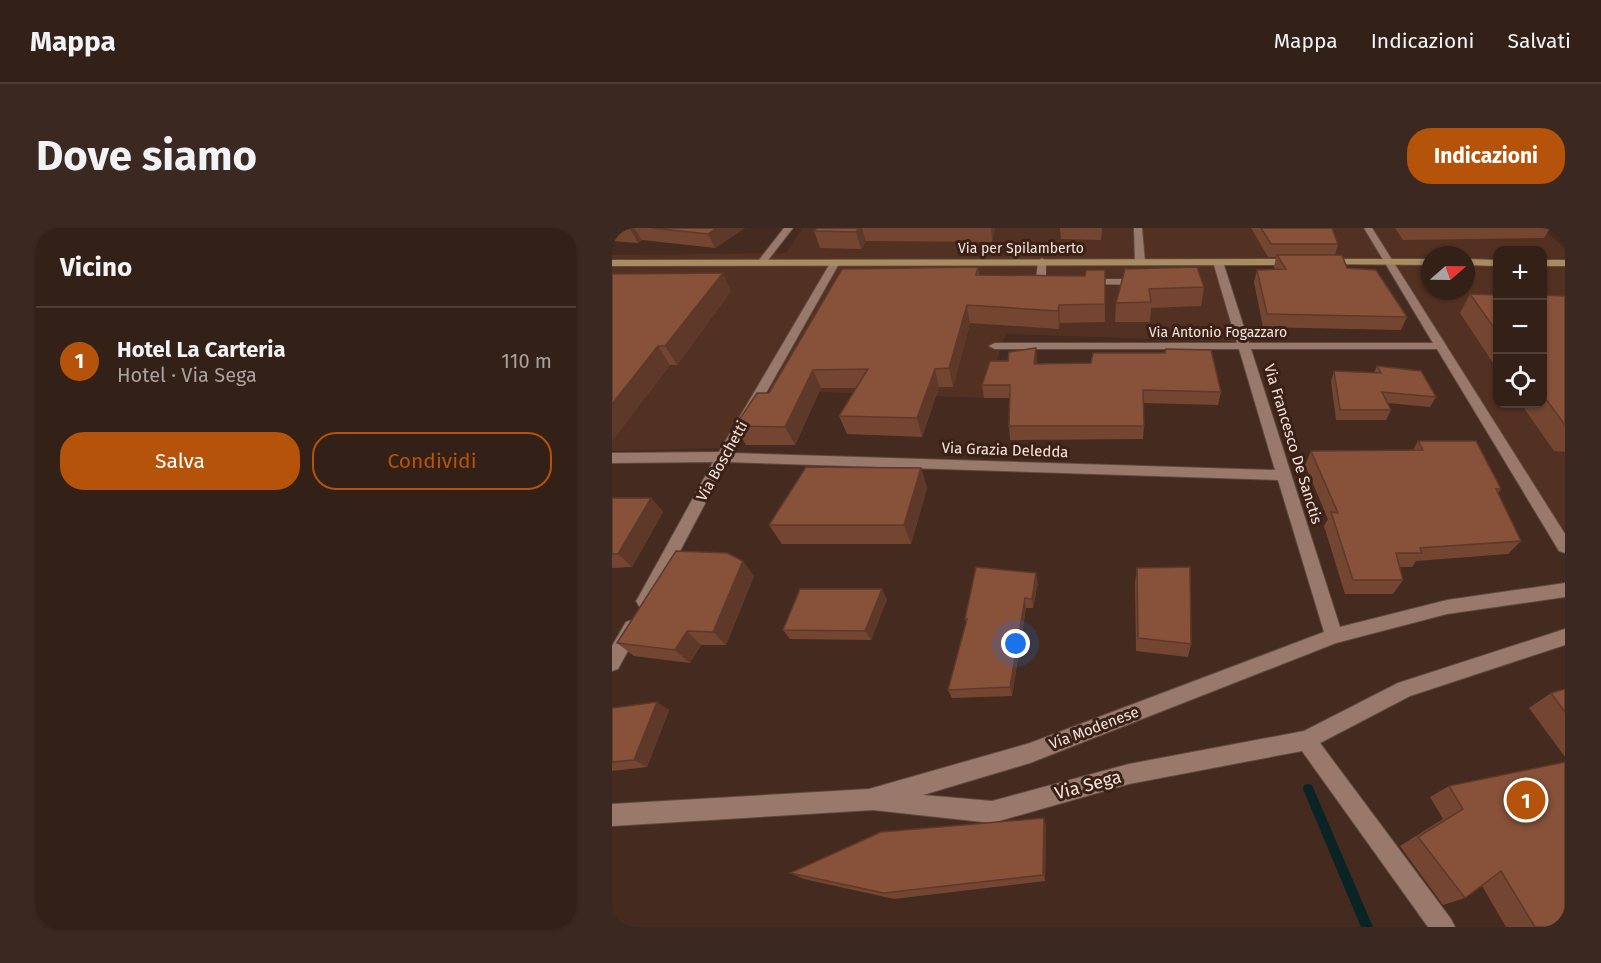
<!DOCTYPE html>
<html lang="it">
<head>
<meta charset="utf-8">
<style>
  :root { --surface:#332017; --page:#3b2820; --text:#f1f3f6; --muted:#a9a3a1; --line:#4e3e36; --accent:#b45309 }
  body { margin:0; font-family:"Fira Sans",sans-serif; background:var(--page); color:var(--text) }
  .controls { position:absolute; right:18px; top:18px; display:grid; overflow:hidden; border-radius:12px; box-shadow:0 2px 4px #0004 }
  .controls button { width:54px; height:54px; display:grid; place-items:center; padding:0; border:0; border-bottom:2px solid var(--line); background:var(--surface); color:var(--text); font:30px sans-serif }
  .compass { position:absolute; left:809px; top:18px; width:54px; height:54px; border-radius:50%; background:var(--surface); box-shadow:0 2px 4px #0004; rotate:70deg }
  .you { position:absolute; left:404px; top:416px; width:21px; height:21px; margin:-15px; border:4px solid #fff; border-radius:50%; background:#1a73e8; box-shadow:0 0 0 9px #1a73e833 }
  .badge { display:grid; place-items:center; width:39px; height:39px; border-radius:50%; background:var(--accent); color:#fff; font-size:20px; font-weight:700 }
  .pin { position:absolute; translate:-50% -50%; border:3px solid #fff; box-shadow:0 2px 6px #0006 }
  .list { margin:0; padding:0; list-style:none }
  h2 { display:flex; justify-content:space-between; align-items:center; height:78px; margin:0; padding:0 24px; font-size:26px }
  h2 small { font-size:20px; font-weight:400; color:var(--muted) }
  .list li { display:grid; grid-template-columns:39px 1fr auto; gap:18px; align-items:center; box-sizing:border-box; height:108px; padding:0 24px; border-top:2px solid var(--line) }
  .list b { display:block; font-size:22px; white-space:nowrap }
  .list p { margin:0; font-size:20px; white-space:nowrap; color:var(--muted) }
  .list em { font-size:20px; font-style:normal; color:var(--muted) }
  .actions { display:flex; gap:12px; padding:18px 24px }
  .actions a { flex:1; padding:14px 0; border:2px solid var(--accent); border-radius:24px; text-align:center; font-size:21px; color:var(--accent) }
  .actions .main { background:var(--accent); color:#fff }
  .icon { flex:none; width:33px; height:33px; fill:none; stroke:currentColor; stroke-width:2; stroke-linecap:round; stroke-linejoin:round }
  .map { position:relative; flex:none; width:953px; height:699px; overflow:hidden; border-radius:24px }
  header { display:flex; align-items:center; gap:36px; box-sizing:border-box; height:84px; padding:0 30px; background:var(--surface); border-bottom:2px solid var(--line) }
  header strong { font-size:28px }
  nav { display:flex; gap:33px; margin-inline-start:auto; font-size:21px }
  .intro { display:flex; align-items:center; justify-content:space-between; box-sizing:border-box; height:144px; padding:0 36px }
  h1 { margin:0; font-size:42px }
  .button { padding:15px 27px; border-radius:24px; background:var(--accent); color:#fff; font-size:21px; font-weight:700 }
  main { display:flex; gap:36px; padding:0 36px }
  aside { flex:1; background:var(--surface); border-radius:24px; box-shadow:0 2px 4px #0004 }
  .map>svg:first-child { display:block }
</style>
</head>
<body>
<header>
<strong>Mappa</strong>
<nav><a>Mappa</a><a>Indicazioni</a><a>Salvati</a></nav>
</header>
<div class="intro"><h1>Dove siamo</h1><a class="button">Indicazioni</a></div>
<main>
<aside>
<h2>Vicino<small></small></h2>
<ul class="list">
<li><span class="badge">1</span><div><b>Hotel La Carteria</b><p>Hotel · Via Sega</p></div><em>110 m</em></li>
</ul>
<div class="actions"><a class="main">Salva</a><a>Condividi</a></div>
</aside>
<div class="map">
<svg width="953" height="699" viewBox="0 0 953 699">
  <rect width="100%" height="100%" fill="#442a1f"/>
  <path fill="#523022" fill-rule="evenodd" d="M191,0H931L953,21V309L782,34L609,35L631,114L394,106L372,170L154,162L108,220L0,223V27L174,25ZM885,22H930V176H885ZM818,27H854V63H818Z"/>
  <g fill="none" stroke-linecap="round" stroke-linejoin="round">
    <path fill="#0a2426" fill-rule="evenodd" d="M696,556L700,557L761,699H749L691,561L692,557Z"/>
    <defs>
      <g id="service">
        <path d="M430,30L434,33V49L446,52V56L424,51L426,33Z"/>
        <path d="M473,51H530L535,54L530,57L470,56V52Z"/>
      </g>
      <g id="minor">
        <path d="M172,0H181L153,36H147V32Z"/>
        <path d="M522,0H530L533,34L528,37L523,34Z"/>
        <path d="M752,0H760L953,306V325L947,323L825,121H639L728,399L835,372L953,355V369L835,386L724,415L418,535L311,567L380,573L517,536L692,503L786,455L953,401V417L798,468L708,515L839,691L843,699H816L690,523L517,556L380,595L261,582L0,598V576L257,561L418,515L712,404L666,252L115,234L39,378L33,380L27,378L24,373L27,368L101,234L0,235V225L107,224L220,32L228,34L120,225L663,242L627,121H383L377,118L383,115H625L601,34L606,31L611,34L637,115H821Z"/>
        <path d="M20,392L26,394L29,399L6,441L0,443V418L14,394Z"/>
      </g>
      <g id="primary">
        <path d="M711,31H818V37L708,36V32Z"/>
        <path d="M854,31L885,32V38L854,37Z"/>
        <path d="M0,32L685,31L690,34L685,37L0,38Z"/>
        <rect x="930" y="32" width="23" height="6"/>
      </g>
    </defs>
    <use href="#service" stroke="#5f493f" stroke-width="1"/>
    <use href="#minor" stroke="#5f493f" stroke-width="2"/>
    <use href="#primary" stroke="#5f493f" stroke-width="2"/>
    <use href="#service" fill="#98796c" fill-rule="evenodd"/>
    <use href="#minor" fill="#98796c" fill-rule="evenodd"/>
    <use href="#primary" fill="#a98c5f" fill-rule="evenodd"/>
  </g>
  <g fill="#744632">
    <path d="M0,0H133L103,20L30,12L26,15L0,13Z"/>
    <path d="M205,0H383L380,14L254,13L249,21L208,20L202,3Z"/>
    <path d="M448,0H490L489,12L449,11Z"/>
    <path d="M639,0H720L726,16L723,27L735,40L795,89L789,102L651,99L642,54L645,42L663,41L662,39L664,29H656Z"/>
    <path d="M783,0H938L932,10L791,12Z"/>
    <path d="M366,39L367,47L493,76V94L448,95L447,101L358,95L341,159H327L310,209L235,206L227,188L245,160H209L183,217H134L123,198L157,165Z"/>
    <path d="M513,41L592,59L589,78L539,80L538,94H503L504,75Z"/>
    <path d="M0,46L119,63L65,137H58L0,213Z"/>
    <path d="M858,66L885,67V141L848,85Z"/>
    <path d="M930,67L953,68V224L942,223L909,176H930Z"/>
    <path d="M396,133H425V136L609,164L606,177L531,175L532,198L531,211L398,212L397,198V170H372L370,157Z"/>
    <path d="M765,138L824,169L818,179L776,175L779,182L774,192H724L719,153L722,143L762,145Z"/>
    <path d="M806,213L889,261L886,265L909,313L896,326L804,333L800,339H788L791,352L781,366H733L712,298L716,291L693,237L699,223L801,222Z"/>
    <path d="M309,240L315,260L299,316H170L157,297Z"/>
    <path d="M0,270H39L51,284L20,339L0,340Z"/>
    <path d="M525,340L579,416L576,429L524,423L523,354Z"/>
    <path d="M142,348L114,417H89L78,435L22,428L5,415Z"/>
    <path d="M426,355L421,380H414L400,468L340,470L336,462L354,395L353,391Z"/>
    <path d="M275,371L259,412L178,411L171,402Z"/>
    <path d="M953,461V529L917,480L939,465Z"/>
    <path d="M0,480L57,482L35,539L0,543Z"/>
    <path d="M837,558L953,699H894L870,658L853,670L831,677L788,618L831,591L818,569Z"/>
    <path d="M434,598L433,653L282,671L192,651L178,645Z"/>
  </g>
  <g fill="#5e3929">
    <path d="M19,0H22L30,12L26,15L18,1Z"/>
    <path d="M105,0H133L103,20L96,6Z"/>
    <path d="M247,0H250L254,13L249,21L244,4Z"/>
    <path d="M379,0H383L380,14Z"/>
    <path d="M111,45L119,63L65,137L53,118Z"/>
    <path d="M355,77L358,95L341,159L337,140Z"/>
    <path d="M447,77L448,95L447,101L446,83Z"/>
    <path d="M46,118L58,137L0,213V176Z"/>
    <path d="M424,120L425,133L423,149L422,136Z"/>
    <path d="M323,141L327,159L310,209L305,190Z"/>
    <path d="M201,142L209,160L183,217L173,199Z"/>
    <path d="M309,240L315,260L299,316L292,297Z"/>
    <path d="M39,270L51,284L20,339L6,326Z"/>
    <path d="M131,333L142,348L114,417L101,404Z"/>
    <path d="M424,345L426,355L421,380L420,371Z"/>
    <path d="M270,361L275,371L259,412L253,403Z"/>
    <path d="M413,370L414,380L400,468L398,459Z"/>
    <path d="M75,403L89,417L78,435L63,422Z"/>
    <path d="M45,474L57,482L35,539L22,532Z"/>
    <path d="M432,590L434,598L433,653L431,647Z"/>
  </g>
  <g fill="#87513a" stroke="#5e3929" stroke-width="1.5">
    <path d="M40,0H105L96,6Z"/>
    <path d="M205,0H247L244,4L202,3Z"/>
    <path d="M649,0H720L726,16H659Z"/>
    <path d="M665,27H730L735,40L764,42L795,89L655,86L645,42L674,41Z"/>
    <path d="M366,39L364,47L473,48L474,42H493V76L447,77L446,83L355,77L337,140L323,141L305,190L227,188L256,141L201,142L173,199L123,198L145,165H157L230,41Z"/>
    <path d="M585,39L592,59L537,61L539,74L504,75L513,41Z"/>
    <path d="M111,45L53,118H46L0,176V46Z"/>
    <path d="M858,66L885,67V104Z"/>
    <path d="M930,67L953,68V197L930,166Z"/>
    <path d="M424,120L422,136L479,135L481,125H553L554,121L599,122L609,164L531,162L532,198H397L398,157H370L378,133H396L397,124Z"/>
    <path d="M765,138L809,143L824,169L770,164L779,182H728L722,143L769,145Z"/>
    <path d="M806,213H864L889,261H884L909,313L808,320L810,325H784L791,352H741L719,284L726,285L699,223L811,222Z"/>
    <path d="M194,239L309,240L292,297H157Z"/>
    <path d="M0,270H39L6,326H0Z"/>
    <path d="M64,323L115,325L131,333L101,404L75,403L63,422L5,415Z"/>
    <path d="M364,339L424,345L420,371L413,370L398,459L336,462L355,391H353Z"/>
    <path d="M578,339L579,416L526,410L525,340Z"/>
    <path d="M188,361H270L253,403L171,402Z"/>
    <path d="M953,461V484L939,465Z"/>
    <path d="M45,474L22,532L0,534V480Z"/>
    <path d="M953,534V699H923L889,643L853,670L806,609L851,581L837,558Z"/>
    <path d="M432,590L431,647L272,665L178,645L269,604Z"/>
  </g>
  <g text-anchor="middle" dominant-baseline="central" stroke-width="6" stroke-linejoin="round" paint-order="stroke">
    <g font-size="14" fill="#f7e5dd" stroke="#3a2015">
      <text x="409" y="20">Via per Spilamberto</text>
      <text x="606" y="104">Via Antonio Fogazzaro</text>
    </g>
    <g font-size="15" fill="#f7e5dd" stroke="#3a2015">
      <text transform="translate(681 216) rotate(73)">Via Francesco De Sanctis</text>
      <text transform="translate(393 222) rotate(2)">Via Grazia Deledda</text>
      <text transform="translate(110 233) rotate(-61)">Via Boschetti</text>
      <text transform="translate(482 500) rotate(-21)">Via Modenese</text>
    </g>
    <g font-size="18" fill="#f7e5dd" stroke="#3a2015">
      <text transform="translate(476 557) rotate(-15)">Via Sega</text>
    </g>
  </g>
</svg>
<div class="controls">
<button>+</button>
<button>−</button>
<button><svg class="icon" aria-label="locate" viewBox="0 0 24 24"><circle cx="12" cy="12" r="6"/><path d="M12 2v4M12 18v4M2 12h4M18 12h4"/></svg></button>
</div>
<svg class="compass" viewBox="-18 -18 36 36"><path d="M0-13l5 13h-10z" fill="#e53935"/><path d="M0 13l5-13h-10z" fill="#a9a3a1"/></svg>
<div class="you"></div>
<div class="pin badge" style="left:914px;top:572px">1</div>
</div>
</main>
</body>
</html>
